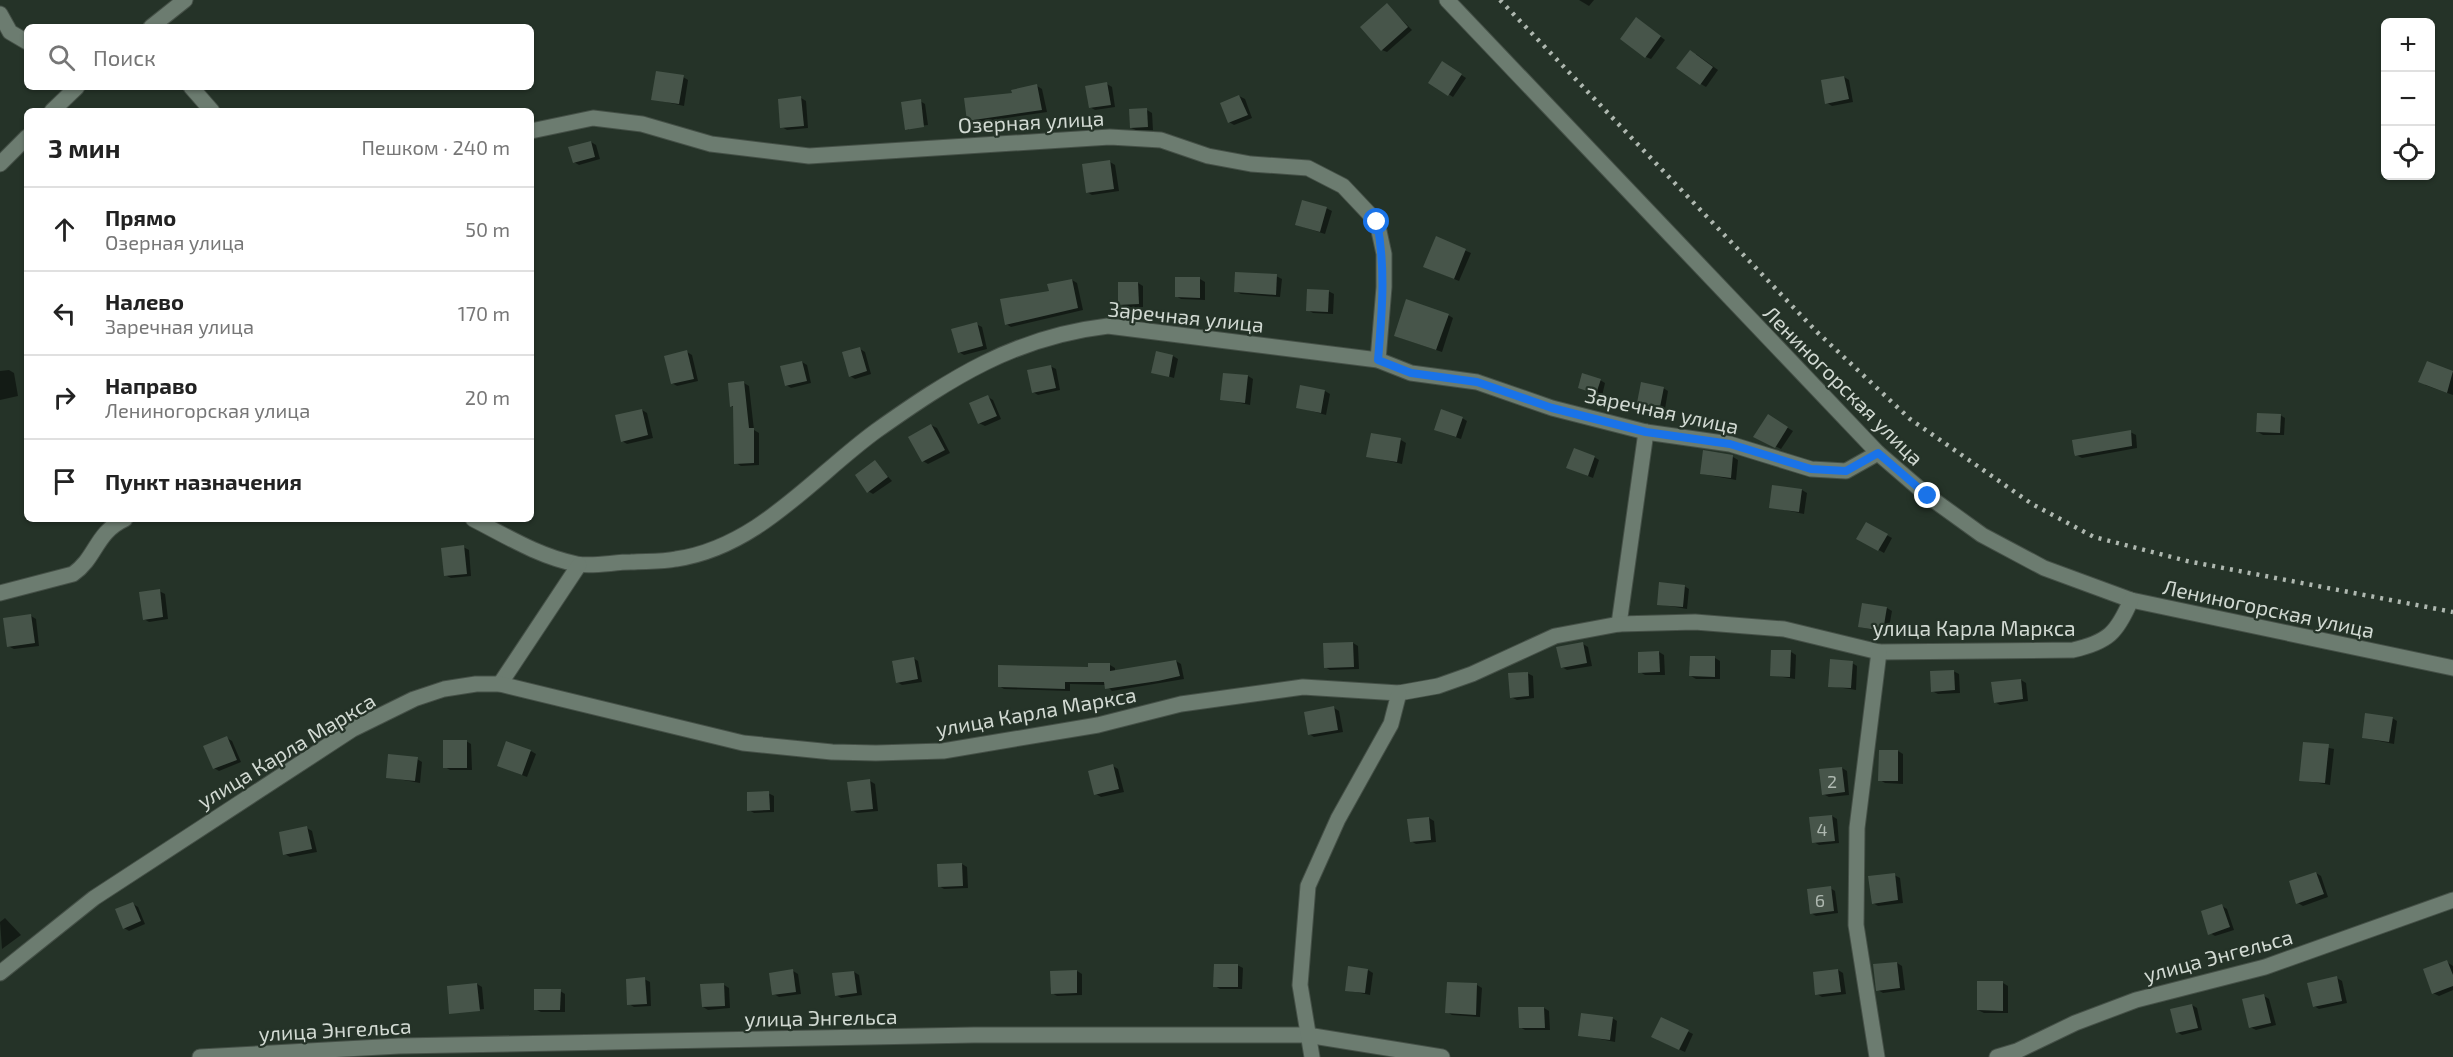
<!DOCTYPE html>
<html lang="ru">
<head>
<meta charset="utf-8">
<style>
  :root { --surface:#fff; --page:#f2f2f2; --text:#222; --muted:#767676; --line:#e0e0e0 }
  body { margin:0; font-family:"Exo 2",sans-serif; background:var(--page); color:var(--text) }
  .controls { position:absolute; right:18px; top:18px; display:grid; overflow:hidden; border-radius:9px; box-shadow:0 2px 4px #0004 }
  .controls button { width:54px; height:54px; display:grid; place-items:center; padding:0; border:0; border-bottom:2px solid var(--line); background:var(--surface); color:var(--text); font:30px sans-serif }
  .stop { position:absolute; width:18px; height:18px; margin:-14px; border:4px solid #1a73e8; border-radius:50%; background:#fff }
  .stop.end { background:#1a73e8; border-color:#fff; box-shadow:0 2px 6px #0008 }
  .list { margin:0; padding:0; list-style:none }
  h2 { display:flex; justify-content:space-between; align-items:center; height:78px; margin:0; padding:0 24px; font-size:26px }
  h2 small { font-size:20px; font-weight:400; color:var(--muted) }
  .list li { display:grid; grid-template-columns:39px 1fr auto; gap:18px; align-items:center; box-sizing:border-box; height:84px; padding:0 24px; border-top:2px solid var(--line) }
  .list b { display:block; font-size:22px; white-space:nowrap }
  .list p { margin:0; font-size:20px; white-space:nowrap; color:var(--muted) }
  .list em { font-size:20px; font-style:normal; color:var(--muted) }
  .icon { flex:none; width:33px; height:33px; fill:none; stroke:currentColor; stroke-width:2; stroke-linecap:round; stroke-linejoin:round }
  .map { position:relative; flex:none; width:2453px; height:1057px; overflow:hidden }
  .search { position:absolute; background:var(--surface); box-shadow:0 2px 4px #0004; left:24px; top:24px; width:510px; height:66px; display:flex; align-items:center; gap:15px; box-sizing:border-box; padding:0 21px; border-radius:9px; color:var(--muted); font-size:22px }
  .panel { position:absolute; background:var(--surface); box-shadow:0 2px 4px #0004; left:24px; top:108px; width:510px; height:414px; border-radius:9px }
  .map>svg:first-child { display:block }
</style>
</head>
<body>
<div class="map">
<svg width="2453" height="1057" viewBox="0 0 2453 1057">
  <rect width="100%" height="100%" fill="#253328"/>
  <g fill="#0007">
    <path d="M1579,0H1594L1589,6Z"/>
    <path d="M1387,5L1412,30L1387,52L1382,50Z"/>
    <path d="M1641,22L1665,40L1651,59L1646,57Z"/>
    <path d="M1696,54L1718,70L1706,87L1701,84Z"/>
    <path d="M1443,63L1466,78L1453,97L1430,82Z"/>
    <path d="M683,77L688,80L684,106L652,99Z"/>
    <path d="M1844,77L1849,80L1853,102L1832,106L1827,103Z"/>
    <path d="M1107,84L1112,87L1115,107L1095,110L1090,107Z"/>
    <path d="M1037,86L1042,89L1047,112L973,123L968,120L1013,94Z"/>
    <path d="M1239,96L1245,99L1252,118L1234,125L1229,122Z"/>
    <path d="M801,98L806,101L808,128L787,130L782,127Z"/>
    <path d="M920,101L925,104L928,125L909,127V130L906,129Z"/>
    <path d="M1147,110L1152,113L1153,130H1136L1131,128Z"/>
    <path d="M591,142L596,145L600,159L579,165L574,162Z"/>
    <path d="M1110,162L1115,165L1119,191L1092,195L1087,192Z"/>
    <path d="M1326,208L1332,211L1325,234L1297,225Z"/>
    <path d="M1436,238L1471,253L1459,281L1430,269Z"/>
    <path d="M1276,276L1282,279L1280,297L1241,294L1235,291Z"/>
    <path d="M1200,279L1205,282V300L1181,299L1176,296Z"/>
    <path d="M1072,280L1077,283L1083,310L1011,327L1006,324Z"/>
    <path d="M1138,283L1143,286V307H1125L1120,304Z"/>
    <path d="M1328,291L1334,294L1333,314L1313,313L1308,310Z"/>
    <path d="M1448,315L1453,318L1442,352L1401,338Z"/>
    <path d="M976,324L982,327L987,349L964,355L959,352Z"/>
    <path d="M860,349L865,352L871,374L855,379L850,376Z"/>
    <path d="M687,352L692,355L698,381L677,386L672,383Z"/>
    <path d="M1173,356L1178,359L1174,378L1153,372Z"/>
    <path d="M802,362L807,365L811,383L791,388L786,385Z"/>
    <path d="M2427,363L2453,372V395L2425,385Z"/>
    <path d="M1050,366L1056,369L1060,390L1038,395L1033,392Z"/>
    <path d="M9,370L14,373L18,396L0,400V371Z"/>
    <path d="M1248,376L1253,379L1250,405L1221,399Z"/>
    <path d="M1600,380L1605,383L1602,396L1580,388Z"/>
    <path d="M744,383L749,386L754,430L759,433V465L741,466L736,463L735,408L731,406Z"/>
    <path d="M1663,388L1668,391L1665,409L1639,402Z"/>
    <path d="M1325,391L1330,394L1326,415L1297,407Z"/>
    <path d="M988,397L993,400L1001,419L985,426L979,423Z"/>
    <path d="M642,410L647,413L653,438L627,444L622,441Z"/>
    <path d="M2280,415L2285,418L2284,435H2263L2258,432Z"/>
    <path d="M1768,416L1793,431L1781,449L1760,439Z"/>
    <path d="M1462,418L1467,421L1461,439L1441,432Z"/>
    <path d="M931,425L937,428L950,453L928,464L923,461Z"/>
    <path d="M2130,432L2136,435L2137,448L2082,458L2076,455Z"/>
    <path d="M1401,440L1406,443L1402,464L1368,456Z"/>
    <path d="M1594,457L1599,460L1593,478L1573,470Z"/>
    <path d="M1733,457L1738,460L1736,480L1702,474Z"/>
    <path d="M875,462L892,481L873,494L868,491Z"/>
    <path d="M1802,490L1807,493L1804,514L1771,507Z"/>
    <path d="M1866,524L1892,538L1884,553L1858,538Z"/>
    <path d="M463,547L469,550L471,576L451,578L445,575Z"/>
    <path d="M1684,586L1689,589L1687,609L1658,604Z"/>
    <path d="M159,591L165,594L168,619L149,622L144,619Z"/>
    <path d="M1887,608L1892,611L1888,633L1860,627Z"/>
    <path d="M31,616L36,619L39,646L14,649L8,646Z"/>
    <path d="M1353,643L1358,646L1359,669L1330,670L1325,667Z"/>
    <path d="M1583,644L1588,647L1592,666L1567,670L1562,667Z"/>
    <path d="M1659,652L1664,655L1665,675H1645L1640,672Z"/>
    <path d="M1791,652L1796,655L1795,679L1771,675Z"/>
    <path d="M913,658L918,661L922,682L902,685L897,682Z"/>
    <path d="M1715,658L1720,661V679H1696L1691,676Z"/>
    <path d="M1176,661L1181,664L1184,679L1112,691L1106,685L1070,684V691L1004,689L999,686L1110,665L1115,668V672Z"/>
    <path d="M1852,663L1857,666L1856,690L1830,686Z"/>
    <path d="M1953,671L1959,674L1960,693L1938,694L1932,691Z"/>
    <path d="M1527,673L1533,676L1534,698L1517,700L1511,697Z"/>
    <path d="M2021,680L2026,683L2028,701L2000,705L1995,702Z"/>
    <path d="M1334,708L1339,711L1343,732L1314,737L1309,734Z"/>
    <path d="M2392,718L2397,721L2394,744L2364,738Z"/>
    <path d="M227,738L232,741L241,762L219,771L214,768Z"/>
    <path d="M466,741L471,744L472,770H450L445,767Z"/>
    <path d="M2305,743L2334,749L2330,785L2301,780Z"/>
    <path d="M531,751L536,754L527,777L504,768Z"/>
    <path d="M1898,751L1903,754V784L1885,783L1880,780Z"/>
    <path d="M417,759L422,762L420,783L387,777Z"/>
    <path d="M1113,766L1118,769L1124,792L1101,797L1096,794Z"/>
    <path d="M1842,768L1847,771L1849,795L1829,797L1823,794Z"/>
    <path d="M870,781L875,784L878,811L857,813L852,810Z"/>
    <path d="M768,793L774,796V812L754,813L749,810Z"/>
    <path d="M1832,816L1837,819L1839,843L1819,845L1814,842Z"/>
    <path d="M1429,818L1434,821L1436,842L1416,844L1411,841Z"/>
    <path d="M307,828L312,831L317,852L290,857L285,854Z"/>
    <path d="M962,864L967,867L968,888L944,889L939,886Z"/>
    <path d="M2316,873L2321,876L2328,897L2303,906L2298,903Z"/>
    <path d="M1894,875L1900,878L1903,903L1878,906L1873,903Z"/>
    <path d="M1830,888L1835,891L1838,913L1816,916L1811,913Z"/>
    <path d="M133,904L138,907L145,924L129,931L124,928Z"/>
    <path d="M2222,906L2227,909L2234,930L2215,936L2210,933Z"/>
    <path d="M5,918L21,935L2,949L0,922Z"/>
    <path d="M2447,962L2453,966V990L2439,996L2433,993Z"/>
    <path d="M1897,963L1902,966L1905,990L1883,993L1878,990Z"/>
    <path d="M1237,965L1243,968L1242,989H1220L1215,986Z"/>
    <path d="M1368,970L1373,973L1370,995L1346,990Z"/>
    <path d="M1838,970L1843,973L1846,994L1822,997L1817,994Z"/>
    <path d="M793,971L798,974L801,994L779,997L774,994Z"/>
    <path d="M1077,971L1082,974V995L1057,996L1052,993Z"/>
    <path d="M854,972L859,975L862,995L841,998L836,995Z"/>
    <path d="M2337,978L2342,981L2347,1003L2319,1009L2314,1006Z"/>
    <path d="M644,979L650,982L651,1006L634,1007L629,1004Z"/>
    <path d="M2003,983L2008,986V1013H1984L1978,1010Z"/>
    <path d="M477,984L482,987L484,1009L451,1013Z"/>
    <path d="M724,985L729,988L730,1008L708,1010L703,1007Z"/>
    <path d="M1477,985L1482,988L1480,1017L1452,1015L1447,1012Z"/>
    <path d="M560,991L565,994V1012H541L535,1009Z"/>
    <path d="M2264,996L2269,999L2276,1025L2256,1030L2250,1027Z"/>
    <path d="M2192,1005L2197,1008L2202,1030L2182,1035L2177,1032Z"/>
    <path d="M1544,1008L1549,1011L1550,1030H1525L1520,1027Z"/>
    <path d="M1612,1018L1617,1021L1615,1042L1580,1035Z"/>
    <path d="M1662,1019L1693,1034L1685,1052L1658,1040Z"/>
  </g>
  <g fill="#47554a">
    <path d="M1387,3L1408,27L1381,51L1360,27Z"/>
    <path d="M1636,17L1661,36L1645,58L1620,39Z"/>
    <path d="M1690,50L1713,67L1700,85L1676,68Z"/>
    <path d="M1442,61L1462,74L1448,96L1428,83Z"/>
    <path d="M656,71L684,75L679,104L651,100Z"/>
    <path d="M1844,76L1849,99L1825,104L1821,80Z"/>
    <path d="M1107,82L1111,105L1089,108L1085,86Z"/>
    <path d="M1037,84L1042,110L967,121L964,98L1012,93L1011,90Z"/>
    <path d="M1239,95L1248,115L1228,123L1220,103Z"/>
    <path d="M801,96L804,126L780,128L778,99Z"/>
    <path d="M921,99L924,127L905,130L901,102Z"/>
    <path d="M1147,108L1148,127L1130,128L1129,109Z"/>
    <path d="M591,141L595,157L573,163L568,147Z"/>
    <path d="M1110,160L1114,189L1086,193L1082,164Z"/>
    <path d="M1302,200L1327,207L1320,232L1295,225Z"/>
    <path d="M1436,236L1466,249L1454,279L1423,267Z"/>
    <path d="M1235,272L1277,274L1276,295L1234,292Z"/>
    <path d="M1175,277H1200V298L1175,297Z"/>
    <path d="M1072,279L1078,308L1005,325L1000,299L1049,291L1047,284Z"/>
    <path d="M1118,282H1138L1139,304L1118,305Z"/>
    <path d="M1307,289L1329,290L1328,312L1306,311Z"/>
    <path d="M1406,299L1449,314L1436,350L1394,336Z"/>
    <path d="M977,322L983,346L958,353L951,329Z"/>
    <path d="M860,347L867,371L849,377L842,352Z"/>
    <path d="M687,350L694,379L671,384L664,356Z"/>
    <path d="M1156,351L1173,355L1169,377L1151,373Z"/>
    <path d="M802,361L807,381L785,386L780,366Z"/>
    <path d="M2427,361L2453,371L2447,393L2418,382Z"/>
    <path d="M1051,365L1056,388L1032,393L1027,370Z"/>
    <path d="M1223,373L1248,375L1245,403L1220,400Z"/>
    <path d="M1582,373L1601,379L1596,394L1578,388Z"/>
    <path d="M744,381L749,428H754V463L734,464L733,406L730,407L728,383Z"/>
    <path d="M1641,382L1664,387L1660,407L1637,403Z"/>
    <path d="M1300,385L1325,390L1321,413L1296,408Z"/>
    <path d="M988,395L997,416L978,424L969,403Z"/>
    <path d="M642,409L648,435L621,442L615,415Z"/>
    <path d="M1441,409L1463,417L1456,437L1434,430Z"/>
    <path d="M2257,413L2281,414L2280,433L2256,432Z"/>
    <path d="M1768,414L1788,427L1775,448L1753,437Z"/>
    <path d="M931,424L945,450L922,462L908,437Z"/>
    <path d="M2131,430L2132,446L2075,456L2074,453L2072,440Z"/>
    <path d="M1371,433L1401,438L1397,462L1366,457Z"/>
    <path d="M1574,448L1595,456L1588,476L1566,468Z"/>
    <path d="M1703,450L1733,455L1731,478L1700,474Z"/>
    <path d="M875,460L888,477L867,493L855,475Z"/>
    <path d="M1772,485L1802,489L1799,512L1769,508Z"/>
    <path d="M1866,522L1888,534L1878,551L1856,539Z"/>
    <path d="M464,545L467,574L444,576L441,548Z"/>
    <path d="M1659,582L1685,585L1683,607L1657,605Z"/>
    <path d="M160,589L163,617L143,620L139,592Z"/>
    <path d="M1862,603L1887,607L1883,631L1858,627Z"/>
    <path d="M31,614L35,643L7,647L3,618Z"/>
    <path d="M1353,642L1354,667L1324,668L1323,643Z"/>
    <path d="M1583,642L1587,663L1561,668L1556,647Z"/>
    <path d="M1771,650H1791L1790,677L1770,676Z"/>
    <path d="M1659,651L1660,672L1638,673V652Z"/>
    <path d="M1690,656H1715V677L1689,676Z"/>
    <path d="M914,657L918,679L896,683L892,661Z"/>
    <path d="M1830,659L1853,661L1851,688L1828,687Z"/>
    <path d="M1176,660L1180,676L1158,681L1105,689L1104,682H1065V689L998,687V665L1088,667V663H1110V671Z"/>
    <path d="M1954,670L1955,690L1931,692L1930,671Z"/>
    <path d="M1528,672L1529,696L1510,698L1508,673Z"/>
    <path d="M2021,679L2023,699L1994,703L1991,682Z"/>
    <path d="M1334,706L1338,730L1308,735L1304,712Z"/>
    <path d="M2365,713L2393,717L2389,742L2362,738Z"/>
    <path d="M227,736L237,760L213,769L203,746Z"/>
    <rect x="443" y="740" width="24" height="28"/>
    <path d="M506,741L531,750L522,775L497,766Z"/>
    <path d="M2303,742L2329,744L2325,783L2299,781Z"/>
    <path d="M1879,750H1898V781H1878Z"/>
    <path d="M388,754L418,757L415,781L386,778Z"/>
    <path d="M1113,764L1119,789L1094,795L1088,771Z"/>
    <path d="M1842,767L1845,792L1822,795L1819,769Z"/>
    <path d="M870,779L873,809L851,811L847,782Z"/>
    <path d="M769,791L770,810L747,811V792Z"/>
    <path d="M1832,815L1835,841L1812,843L1809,817Z"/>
    <path d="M1429,817L1431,840L1410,842L1407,819Z"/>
    <path d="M307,826L312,849L283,855L279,832Z"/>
    <path d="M962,863L963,886L938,887L937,864Z"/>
    <path d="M2316,872L2324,894L2296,904L2289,881Z"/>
    <path d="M1895,873L1898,900L1872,904L1868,876Z"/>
    <path d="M1831,886L1834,911L1810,914L1807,889Z"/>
    <path d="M133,902L141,921L123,929L115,909Z"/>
    <path d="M2222,904L2230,927L2208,935L2201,911Z"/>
    <path d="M2447,960L2453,975V986L2432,994L2423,969Z"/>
    <path d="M1897,962L1900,988L1876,991L1873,964Z"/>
    <path d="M1214,964H1238V987H1213Z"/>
    <path d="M1348,966L1368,969L1365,993L1345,991Z"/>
    <path d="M793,969L796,992L772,995L769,973Z"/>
    <path d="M1838,969L1841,992L1815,995L1813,972Z"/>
    <path d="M1077,970V993L1051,994L1050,971Z"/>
    <path d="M854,971L857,993L835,996L832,973Z"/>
    <path d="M2337,976L2342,1001L2313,1007L2307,983Z"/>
    <path d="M645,977L647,1004L627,1005L626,979Z"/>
    <path d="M1977,981H2003V1011L1977,1010Z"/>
    <path d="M1447,982L1477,983L1476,1015L1445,1013Z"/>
    <path d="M477,983L480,1011L449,1014L447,986Z"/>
    <path d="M724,983L725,1006L702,1007L700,984Z"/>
    <path d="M534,989H561L560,1010H534Z"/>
    <path d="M2264,994L2271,1023L2249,1028L2242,999Z"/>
    <path d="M2192,1004L2198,1028L2176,1033L2170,1009Z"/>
    <path d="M1518,1007H1544L1545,1028H1519Z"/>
    <path d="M1581,1013L1613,1017L1610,1040L1578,1036Z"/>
    <path d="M1661,1017L1689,1030L1679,1050L1651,1037Z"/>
  </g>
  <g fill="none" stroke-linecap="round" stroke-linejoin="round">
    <defs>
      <g id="minor">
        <path d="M1447,0L1878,453L1928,496L1982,535L2044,568L2131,600L2453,668"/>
        <path d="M0,14L10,32L27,42"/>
        <path d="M151,27L185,0"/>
        <path d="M191,87L212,111"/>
        <path d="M52,111L77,87"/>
        <path d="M531,131L593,118L642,124L711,144L809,156L1110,137L1161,140L1208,156L1251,164L1308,168L1343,186L1377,222L1384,254V287L1378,360"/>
        <path d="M0,164L27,137"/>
        <path d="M473,519C506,536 540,557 577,564C593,567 614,562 631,562C646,561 662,562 676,559C758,547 813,477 876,431C951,378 1014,337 1108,326L1378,360L1411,373L1477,382L1552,408L1646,432L1730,444L1811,469L1846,471L1878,453"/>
        <path d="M0,593L73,574C97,557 95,533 125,519"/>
        <path d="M1619,624L1646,432"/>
        <path d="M500,684L579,565"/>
        <path d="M0,973L94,898L353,729L414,699L444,689L476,684H500L743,743L832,752L876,753L943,751L1098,725L1181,704L1303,687L1399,693L1438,686L1472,674L1555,636L1619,624L1695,622L1784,629L1879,652L2073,650C2108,642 2117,633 2131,600"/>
        <path d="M200,1057L399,1046L974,1035H1307L1442,1057"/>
        <path d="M1312,1057L1300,985L1308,886L1338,819L1391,724L1399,693"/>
        <path d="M1877,1057L1856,925L1857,828L1879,652"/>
        <path d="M1997,1057L2017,1051L2075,1023L2136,1000L2265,967L2453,900"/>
      </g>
    </defs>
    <use href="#minor" stroke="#455047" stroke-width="17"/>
    <use href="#minor" stroke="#6c7c70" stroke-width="15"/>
    <path stroke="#afb8b0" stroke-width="4.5" stroke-dasharray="3 6" stroke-linecap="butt" d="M1500,0L1817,332L1910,419L2032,504L2094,537L2187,561L2453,612"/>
  </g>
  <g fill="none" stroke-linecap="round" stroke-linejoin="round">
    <path stroke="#1a73e8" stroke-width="8" d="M1377,222C1386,269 1382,313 1378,360L1411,373L1477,382L1552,408L1646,432L1730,444L1811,469L1846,471L1878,453L1928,496"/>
  </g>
  <g text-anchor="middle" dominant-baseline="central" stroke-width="4.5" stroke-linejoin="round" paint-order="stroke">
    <g font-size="18" fill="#aeb8b0">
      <text x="1832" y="781">2</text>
      <text x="1822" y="829">4</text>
      <text x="1820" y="900">6</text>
    </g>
    <g font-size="21" fill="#d1d9d2" stroke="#253328">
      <text transform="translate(1031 121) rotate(-3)">Озерная улица</text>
      <text transform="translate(1186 316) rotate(6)">Заречная улица</text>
      <text transform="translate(1844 385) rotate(45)">Лениногорская улица</text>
      <text transform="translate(1662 410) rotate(12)">Заречная улица</text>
      <text transform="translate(2269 608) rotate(12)">Лениногорская улица</text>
      <text x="1974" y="627">улица Карла Маркса</text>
      <text transform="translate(1036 711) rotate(-10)">улица Карла Маркса</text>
      <text transform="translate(286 750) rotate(-31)">улица Карла Маркса</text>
      <text transform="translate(2218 955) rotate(-15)">улица Энгельса</text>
      <text transform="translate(821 1017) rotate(-1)">улица Энгельса</text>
      <text transform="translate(335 1029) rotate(-3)">улица Энгельса</text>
    </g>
  </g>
</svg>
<div class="controls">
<button>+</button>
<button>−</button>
<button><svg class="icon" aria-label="locate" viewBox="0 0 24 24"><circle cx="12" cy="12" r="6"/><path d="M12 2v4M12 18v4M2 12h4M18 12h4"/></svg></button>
</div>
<div class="stop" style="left:1377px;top:222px"></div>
<div class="stop end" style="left:1928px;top:496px"></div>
<div class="search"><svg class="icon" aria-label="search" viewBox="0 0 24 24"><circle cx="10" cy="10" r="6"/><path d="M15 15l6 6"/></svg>Поиск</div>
<section class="panel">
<h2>3 мин<small>Пешком · 240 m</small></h2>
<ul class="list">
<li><svg class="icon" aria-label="ahead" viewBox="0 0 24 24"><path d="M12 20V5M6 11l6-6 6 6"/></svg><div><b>Прямо</b><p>Озерная улица</p></div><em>50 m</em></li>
<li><svg class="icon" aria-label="left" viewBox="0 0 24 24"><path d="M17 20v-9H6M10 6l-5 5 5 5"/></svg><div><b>Налево</b><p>Заречная улица</p></div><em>170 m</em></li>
<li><svg class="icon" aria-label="right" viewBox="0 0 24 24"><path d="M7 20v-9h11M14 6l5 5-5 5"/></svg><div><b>Направо</b><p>Лениногорская улица</p></div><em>20 m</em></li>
<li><svg class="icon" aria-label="arrive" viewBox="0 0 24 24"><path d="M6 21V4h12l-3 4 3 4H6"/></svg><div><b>Пункт назначения</b></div></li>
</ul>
</section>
</div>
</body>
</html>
